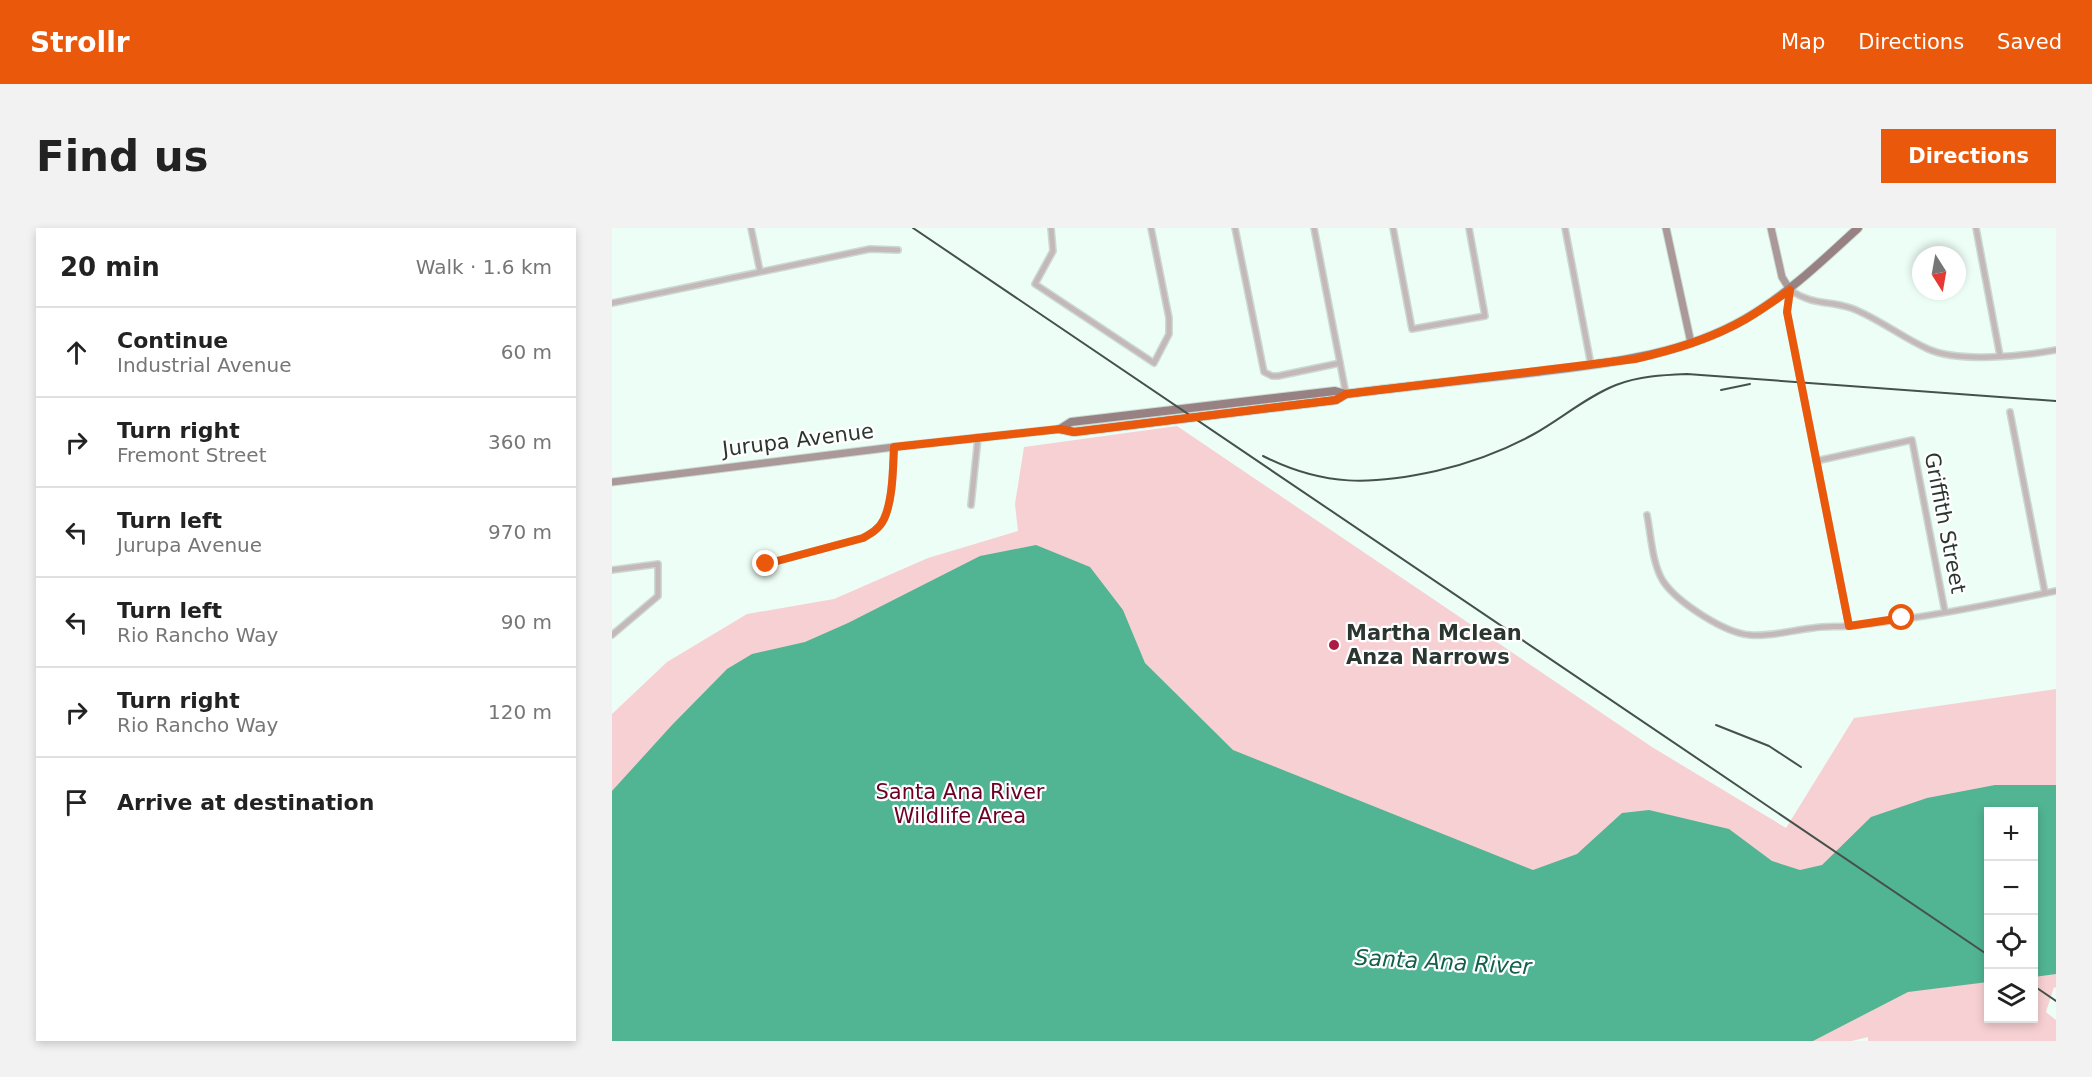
<!DOCTYPE html>
<html lang="en">
<head>
<meta charset="utf-8">
<style>
  :root { --surface:#fff; --page:#f2f2f2; --text:#222; --muted:#767676; --line:#e0e0e0; --accent:#ea580c }
  body { margin:0; font-family:"DejaVu Sans",sans-serif; background:var(--page); color:var(--text) }
  .controls { position:absolute; right:18px; bottom:18px; display:grid; overflow:hidden; border-radius:0px; box-shadow:0 3px 9px #0003 }
  .controls button { width:54px; height:54px; display:grid; place-items:center; padding:0; border:0; border-bottom:2px solid var(--line); background:var(--surface); color:var(--text); font:30px sans-serif }
  .compass { position:absolute; left:1300px; top:18px; width:54px; height:54px; border-radius:50%; background:var(--surface); box-shadow:0 3px 9px #0003; rotate:169deg }
  .stop { position:absolute; width:18px; height:18px; margin:-14px; border:4px solid #ea580c; border-radius:50%; background:#fff }
  .stop.end { background:#ea580c; border-color:#fff; box-shadow:0 2px 6px #0008 }
  .list { margin:0; padding:0; list-style:none }
  h2 { display:flex; justify-content:space-between; align-items:center; height:78px; margin:0; padding:0 24px; font-size:26px }
  h2 small { font-size:20px; font-weight:400; color:var(--muted) }
  .list li { display:grid; grid-template-columns:39px 1fr auto; gap:18px; align-items:center; box-sizing:border-box; height:90px; padding:0 24px; border-top:2px solid var(--line) }
  .list b { display:block; font-size:22px; white-space:nowrap }
  .list p { margin:0; font-size:20px; white-space:nowrap; color:var(--muted) }
  .list em { font-size:20px; font-style:normal; color:var(--muted) }
  .icon { flex:none; width:33px; height:33px; fill:none; stroke:currentColor; stroke-width:2; stroke-linecap:round; stroke-linejoin:round }
  .map { position:relative; flex:none; width:1444px; height:813px; overflow:hidden; border-radius:0px }
  header { display:flex; align-items:center; gap:36px; box-sizing:border-box; height:84px; padding:0 30px; background:var(--accent); color:#fff }
  header strong { font-size:28px }
  nav { display:flex; gap:33px; margin-inline-start:auto; font-size:21px }
  .intro { display:flex; align-items:center; justify-content:space-between; box-sizing:border-box; height:144px; padding:0 36px }
  h1 { margin:0; font-size:42px }
  .button { padding:15px 27px; border-radius:0px; background:var(--accent); color:#fff; font-size:21px; font-weight:700 }
  main { display:flex; gap:36px; padding:0 36px }
  aside { flex:1; background:var(--surface); border-radius:0px; box-shadow:0 3px 9px #0003 }
  .map>svg:first-child { display:block }
</style>
</head>
<body>
<header>
<strong>Strollr</strong>
<nav><a>Map</a><a>Directions</a><a>Saved</a></nav>
</header>
<div class="intro"><h1>Find us</h1><a class="button">Directions</a></div>
<main>
<aside>
<h2>20 min<small>Walk · 1.6 km</small></h2>
<ul class="list">
<li><svg class="icon" aria-label="ahead" viewBox="0 0 24 24"><path d="M12 20V5M6 11l6-6 6 6"/></svg><div><b>Continue</b><p>Industrial Avenue</p></div><em>60 m</em></li>
<li><svg class="icon" aria-label="right" viewBox="0 0 24 24"><path d="M7 20v-9h11M14 6l5 5-5 5"/></svg><div><b>Turn right</b><p>Fremont Street</p></div><em>360 m</em></li>
<li><svg class="icon" aria-label="left" viewBox="0 0 24 24"><path d="M17 20v-9H6M10 6l-5 5 5 5"/></svg><div><b>Turn left</b><p>Jurupa Avenue</p></div><em>970 m</em></li>
<li><svg class="icon" aria-label="left" viewBox="0 0 24 24"><path d="M17 20v-9H6M10 6l-5 5 5 5"/></svg><div><b>Turn left</b><p>Rio Rancho Way</p></div><em>90 m</em></li>
<li><svg class="icon" aria-label="right" viewBox="0 0 24 24"><path d="M7 20v-9h11M14 6l5 5-5 5"/></svg><div><b>Turn right</b><p>Rio Rancho Way</p></div><em>120 m</em></li>
<li><svg class="icon" aria-label="arrive" viewBox="0 0 24 24"><path d="M6 21V4h12l-3 4 3 4H6"/></svg><div><b>Arrive at destination</b></div></li>
</ul>
</aside>
<div class="map">
<svg width="1444" height="813" viewBox="0 0 1444 813">
  <rect width="100%" height="100%" fill="#edfef7"/>
  <path fill="#f7d0d3" fill-rule="evenodd" d="M565,198L1040,519L1174,600L1242,490L1444,461V760L1442,759L1434,784L1444,792V813H1256V809L1240,813H0V486L55,434L135,386L222,371L316,330L406,303L403,276L412,219ZM1376,584H1422V790H1376Z"/>
  <path fill="#51b493" d="M424,317L478,339L511,382L533,435L621,522L921,642L965,626L1010,585L1037,582L1117,601L1160,633L1188,642L1210,637L1259,589L1315,570L1383,557H1444V746L1422,749V584H1376V754L1296,764L1201,813H0V563L60,497L115,441L140,426L193,414L236,395L368,328Z"/>
  <g fill="none" stroke-linecap="round" stroke-linejoin="round">
    <defs>
      <g id="street">
        <path d="M139,0L148,43"/>
        <path d="M439,0L441,23L423,56L542,135L557,106V90L539,0"/>
        <path d="M623,0L652,144L660,148H666L728,135"/>
        <path d="M702,0L734,166"/>
        <path d="M781,0L800,101L873,88L857,0"/>
        <path d="M953,0L979,137"/>
        <path d="M1364,0L1388,128"/>
        <path d="M0,75L258,21L286,22"/>
        <path d="M1398,184L1433,365"/>
        <path d="M1204,233L1300,212L1333,384"/>
        <path d="M359,277L366,209"/>
        <path d="M1035,287C1039,307 1040,335 1051,353C1065,374 1112,405 1138,407C1159,409 1180,402 1201,400C1213,398 1225,399 1237,398C1307,391 1376,377 1444,363"/>
        <path d="M154,336L251,310C260,305 268,300 272,291C281,272 281,239 282,219"/>
        <path d="M0,342L46,336V368L0,407"/>
        <path d="M1237,398L1175,84L1178,62C1202,78 1215,72 1239,80C1266,90 1289,109 1316,121C1347,135 1411,128 1444,122"/>
      </g>
      <g id="secondary">
        <path d="M1054,0L1079,115"/>
        <path d="M1159,0L1170,49L1178,62"/>
        <path d="M0,254L282,219L448,201"/>
      </g>
      <g id="primary">
        <path d="M448,201L459,194L723,163L734,166L766,162C819,156 871,150 924,144C996,135 1069,128 1133,91C1176,66 1210,33 1246,0"/>
        <path d="M448,201L462,204L724,172L734,166"/>
      </g>
    </defs>
    <use href="#street" stroke="#cadad3" stroke-width="8"/>
    <use href="#secondary" stroke="#cadad3" stroke-width="9"/>
    <use href="#primary" stroke="#cadad3" stroke-width="10"/>
    <use href="#street" stroke="#c5b8b9" stroke-width="5"/>
    <use href="#secondary" stroke="#ab9899" stroke-width="7"/>
    <use href="#primary" stroke="#988183" stroke-width="8"/>
    <g stroke="#45514b" stroke-width="2">
      <path d="M301,0L1376,727"/>
      <path d="M1109,162L1138,156"/>
      <path d="M651,228C712,259 760,257 824,243C858,235 891,223 922,206C949,191 974,169 1004,157C1027,148 1051,147 1075,146L1444,173"/>
      <path d="M1104,497L1157,518L1189,539"/>
      <path d="M1422,758L1444,773"/>
    </g>
  </g>
  <g fill="none" stroke-linecap="round" stroke-linejoin="round">
    <path stroke="#ea580c" stroke-width="8" d="M154,336L251,310C260,305 268,300 272,291C281,272 281,239 282,219L448,201L462,204L724,172L734,166L1023,131C1061,122 1099,111 1134,91C1149,82 1163,72 1178,62L1175,84L1237,398L1290,390"/>
  </g>
  <circle fill="#ae1b44" stroke="#fff" stroke-width="2" cx="722" cy="417" r="6"/>
  <g text-anchor="middle" dominant-baseline="central" stroke-width="4.5" stroke-linejoin="round" paint-order="stroke">
    <g font-size="21" fill="#2b3631" stroke="#fff">
      <text transform="translate(186 212) rotate(-7)">Jurupa Avenue</text>
      <text transform="translate(1333 295) rotate(79)">Griffith Street</text>
    </g>
    <g font-size="21" font-weight="bold" fill="#2b3631" stroke="#fff" text-anchor="start">
      <text x="734" y="405">Martha Mclean<tspan x="734" dy="24">Anza Narrows</tspan></text>
    </g>
    <g font-size="21" fill="#6c0024" stroke="#fff">
      <text x="348" y="564">Santa Ana River<tspan x="348" dy="24">Wildlife Area</tspan></text>
    </g>
    <g font-size="22" font-style="italic" fill="#12604a" stroke="#fff">
      <text transform="translate(831 734) rotate(3)">Santa Ana River</text>
    </g>
  </g>
</svg>
<div class="controls">
<button>+</button>
<button>−</button>
<button><svg class="icon" aria-label="locate" viewBox="0 0 24 24"><circle cx="12" cy="12" r="6"/><path d="M12 2v4M12 18v4M2 12h4M18 12h4"/></svg></button>
<button><svg class="icon" aria-label="layers" viewBox="0 0 24 24"><path d="M12 4l9 5-9 5-9-5zM3 14l9 5 9-5"/></svg></button>
</div>
<svg class="compass" viewBox="-18 -18 36 36"><path d="M0-13l5 13h-10z" fill="#e53935"/><path d="M0 13l5-13h-10z" fill="#767676"/></svg>
<div class="stop" style="left:1290px;top:390px"></div>
<div class="stop end" style="left:154px;top:336px"></div>
</div>
</main>
</body>
</html>
